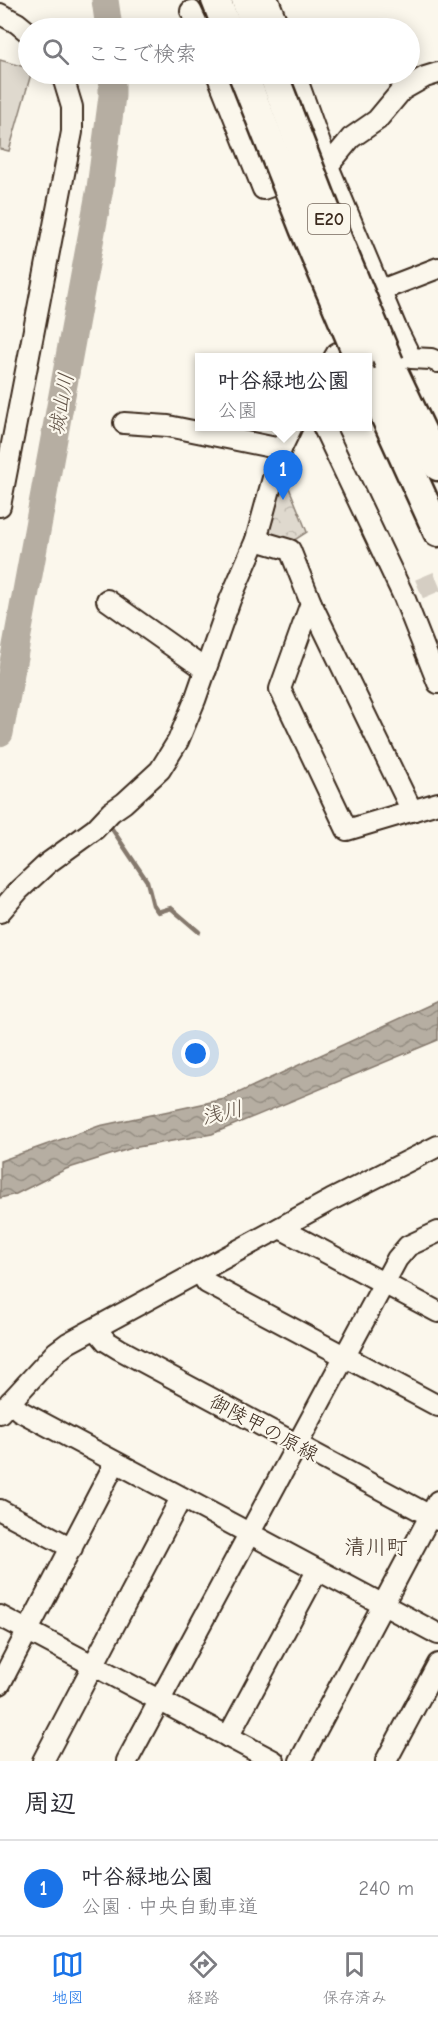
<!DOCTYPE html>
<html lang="ja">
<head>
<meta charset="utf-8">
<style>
  :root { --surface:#fff; --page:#f7f7f7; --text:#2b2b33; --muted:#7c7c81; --line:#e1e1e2; --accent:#1a73e8 }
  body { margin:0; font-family:"Comic Neue","Klee One",sans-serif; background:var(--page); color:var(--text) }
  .you { position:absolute; left:196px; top:1054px; width:21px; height:21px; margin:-15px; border:4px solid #fff; border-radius:50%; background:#1a73e8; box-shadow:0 0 0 9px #1a73e833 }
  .badge { display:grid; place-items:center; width:39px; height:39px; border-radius:50%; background:var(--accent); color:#fff; font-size:20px; font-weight:700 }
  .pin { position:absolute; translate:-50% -50px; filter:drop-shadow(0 2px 3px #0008) }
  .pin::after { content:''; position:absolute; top:32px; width:21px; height:18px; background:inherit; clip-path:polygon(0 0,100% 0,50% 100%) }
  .popup { position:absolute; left:195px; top:353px; width:177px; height:78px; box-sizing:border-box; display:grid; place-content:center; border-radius:0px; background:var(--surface); filter:drop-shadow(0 2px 4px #0005); font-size:20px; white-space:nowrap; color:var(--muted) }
  .popup b { font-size:22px; color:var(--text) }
  .popup::after { content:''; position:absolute; left:50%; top:100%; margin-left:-12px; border:12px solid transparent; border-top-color:var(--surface) }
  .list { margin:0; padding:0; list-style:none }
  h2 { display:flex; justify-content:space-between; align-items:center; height:78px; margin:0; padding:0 24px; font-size:26px }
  h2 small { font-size:20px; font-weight:400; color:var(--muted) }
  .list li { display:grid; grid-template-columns:39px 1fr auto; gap:18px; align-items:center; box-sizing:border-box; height:96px; padding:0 24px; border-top:2px solid var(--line) }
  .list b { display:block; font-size:22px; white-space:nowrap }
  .list p { margin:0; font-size:20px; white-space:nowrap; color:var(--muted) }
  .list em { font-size:20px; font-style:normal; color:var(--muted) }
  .icon { flex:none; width:33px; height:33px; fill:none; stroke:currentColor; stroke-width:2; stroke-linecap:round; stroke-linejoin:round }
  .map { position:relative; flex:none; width:438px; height:1761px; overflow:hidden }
  .search { position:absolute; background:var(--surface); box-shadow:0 3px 15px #0003; left:18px; right:18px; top:18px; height:66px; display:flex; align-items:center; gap:15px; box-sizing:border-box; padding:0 21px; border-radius:33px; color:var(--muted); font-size:22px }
  .sheet { height:174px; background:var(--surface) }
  nav { display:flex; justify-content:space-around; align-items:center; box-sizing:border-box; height:84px; border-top:2px solid var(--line); background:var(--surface); font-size:16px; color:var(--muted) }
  nav a { display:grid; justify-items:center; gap:3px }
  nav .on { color:var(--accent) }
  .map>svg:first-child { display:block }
</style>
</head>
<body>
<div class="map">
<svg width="438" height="1761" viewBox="0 0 438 1761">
  <defs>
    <pattern id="park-crowns" width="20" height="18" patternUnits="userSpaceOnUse" patternTransform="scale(1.5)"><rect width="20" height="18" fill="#dfd9ce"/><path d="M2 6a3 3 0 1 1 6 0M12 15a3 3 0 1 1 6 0" fill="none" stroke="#c0bab0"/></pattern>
    <pattern id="water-waves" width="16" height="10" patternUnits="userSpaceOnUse" patternTransform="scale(1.5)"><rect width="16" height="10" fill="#b6aea2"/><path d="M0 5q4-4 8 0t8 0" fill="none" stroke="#958e83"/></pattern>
  </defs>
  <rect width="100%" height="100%" fill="#fbf7ec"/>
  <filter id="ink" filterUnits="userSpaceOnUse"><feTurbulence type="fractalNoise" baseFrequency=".0167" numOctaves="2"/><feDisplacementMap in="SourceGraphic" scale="12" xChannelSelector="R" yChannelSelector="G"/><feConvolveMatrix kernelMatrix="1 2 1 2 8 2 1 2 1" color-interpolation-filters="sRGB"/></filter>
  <g filter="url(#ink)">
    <path fill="#dfd9ce" stroke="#8d8276" stroke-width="1.5" d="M0,60L28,68V74H31L9,151L0,149Z"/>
    <path fill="url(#park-crowns)" stroke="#8d8276" stroke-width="1.5" d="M281,468L307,532L290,543L261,536Z"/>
    <path fill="url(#water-waves)" stroke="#85796d" stroke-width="1.5" d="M438,1001V1040L212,1134L132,1148L66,1169L16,1194L0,1198V1161L99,1126L225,1099Z"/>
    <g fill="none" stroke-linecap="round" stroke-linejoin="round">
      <path stroke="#85796d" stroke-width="4.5" d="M108,823L147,881L153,905L158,912L171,908L199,932"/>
      <g stroke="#b6aea2" stroke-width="27">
        <path d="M105,0L109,28"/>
        <path d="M0,733L100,188L112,96V74"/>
      </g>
      <path stroke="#d5cec3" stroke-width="20" stroke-dasharray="20 10" stroke-linecap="butt" d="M419,589L438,581"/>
      <defs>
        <g id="minor">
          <path d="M268,0L279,28"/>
          <path d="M191,11L199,28"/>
          <path d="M0,14L17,23L28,32"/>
          <path d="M438,73L425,77L402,90L377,120L351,138L328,166L396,328L411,358L431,359L438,362"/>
          <path d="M217,74L263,189L328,166L295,74"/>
          <path d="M381,290L438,268"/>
          <path d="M334,358L337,353L366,341"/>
          <path d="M124,423L168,426L281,449"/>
          <path d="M323,426L404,597L438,683"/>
          <path d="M0,506L72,132V107L62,74"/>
          <path d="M256,540L290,550L311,603L280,689L347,830L438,803"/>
          <path d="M107,600L206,670"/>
          <path d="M311,603L412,811"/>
          <path d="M0,912L19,890L48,863L95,829L111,812L124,803L160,770L178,741L195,700L230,600L256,540L281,449L292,426"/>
          <path d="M280,1228L438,1312"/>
          <path d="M199,1271L207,1283L438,1406"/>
          <path d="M96,1329L106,1341L119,1349L438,1520"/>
          <path d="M10,1402L20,1411L438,1634"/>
          <path d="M0,1413L56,1352L68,1343L331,1200L438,1146"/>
          <path d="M0,1510L72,1548"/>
          <path d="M0,1616L274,1761"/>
          <path d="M0,1684L115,1463"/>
          <path d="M228,1737L317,1571"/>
          <path d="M43,1761L181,1498"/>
          <path d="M127,1761L397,1259L408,1246L438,1232"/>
          <path d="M300,1761L438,1501"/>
          <path d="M386,1761L438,1664"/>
        </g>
        <g id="highway">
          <path d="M216,0L227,28"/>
          <path d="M246,0L256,28"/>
          <path d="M389,363L438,466"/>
          <path d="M367,376L438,532"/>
        </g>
      </defs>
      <use href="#minor" stroke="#3b2a1e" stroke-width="24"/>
      <use href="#highway" stroke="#3b2a1e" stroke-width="33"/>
      <use href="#minor" stroke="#fbf7ec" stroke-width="20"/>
      <use href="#highway" stroke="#fbf7ec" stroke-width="28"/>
      <defs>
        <g id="highway-bridge">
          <path d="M243,74L304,228L359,358"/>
          <path d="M273,74L329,219L389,363"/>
        </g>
      </defs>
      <use href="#highway-bridge" stroke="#3b2a1e" stroke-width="33" stroke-linecap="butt"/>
      <use href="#highway-bridge" stroke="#fbf7ec" stroke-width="28"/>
    </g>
  </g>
  <g text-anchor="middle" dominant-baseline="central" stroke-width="4.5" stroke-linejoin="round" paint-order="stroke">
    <rect fill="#fbf7ec" stroke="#75685c" stroke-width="1.5" x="308" y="204" width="42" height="30" rx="4.5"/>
    <g font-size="18" font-weight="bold" fill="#3b2a1e">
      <text x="329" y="219">E20</text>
    </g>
    <g font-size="20" fill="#3b2a1e" stroke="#fbf7ec">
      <text transform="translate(264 1428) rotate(28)">御陵甲の原線</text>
    </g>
    <g font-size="21" font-style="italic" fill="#605246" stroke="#fbf7ec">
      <text transform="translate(61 404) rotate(-80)">城山川</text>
      <text transform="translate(222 1113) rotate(-14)">浅川</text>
    </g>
    <g font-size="21" fill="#3b2a1e" stroke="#fbf7ec">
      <text x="376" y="1547">清川町</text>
    </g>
  </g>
</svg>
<div class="you"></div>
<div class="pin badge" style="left:283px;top:500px">1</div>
<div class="popup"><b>叶谷緑地公園</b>公園</div>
<div class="search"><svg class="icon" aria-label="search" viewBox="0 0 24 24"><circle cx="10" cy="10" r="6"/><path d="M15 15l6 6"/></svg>ここで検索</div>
</div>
<section class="sheet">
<h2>周辺<small></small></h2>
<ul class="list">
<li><span class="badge">1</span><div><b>叶谷緑地公園</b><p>公園 · 中央自動車道</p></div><em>240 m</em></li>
</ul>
</section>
<nav>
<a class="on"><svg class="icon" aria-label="map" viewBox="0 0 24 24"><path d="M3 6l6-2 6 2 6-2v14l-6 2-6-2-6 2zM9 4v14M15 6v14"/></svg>地図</a>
<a><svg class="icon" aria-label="directions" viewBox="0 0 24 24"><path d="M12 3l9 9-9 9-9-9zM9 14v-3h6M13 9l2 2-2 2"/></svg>経路</a>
<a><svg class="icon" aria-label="saved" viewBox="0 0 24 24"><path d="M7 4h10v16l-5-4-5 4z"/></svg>保存済み</a>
</nav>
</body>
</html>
